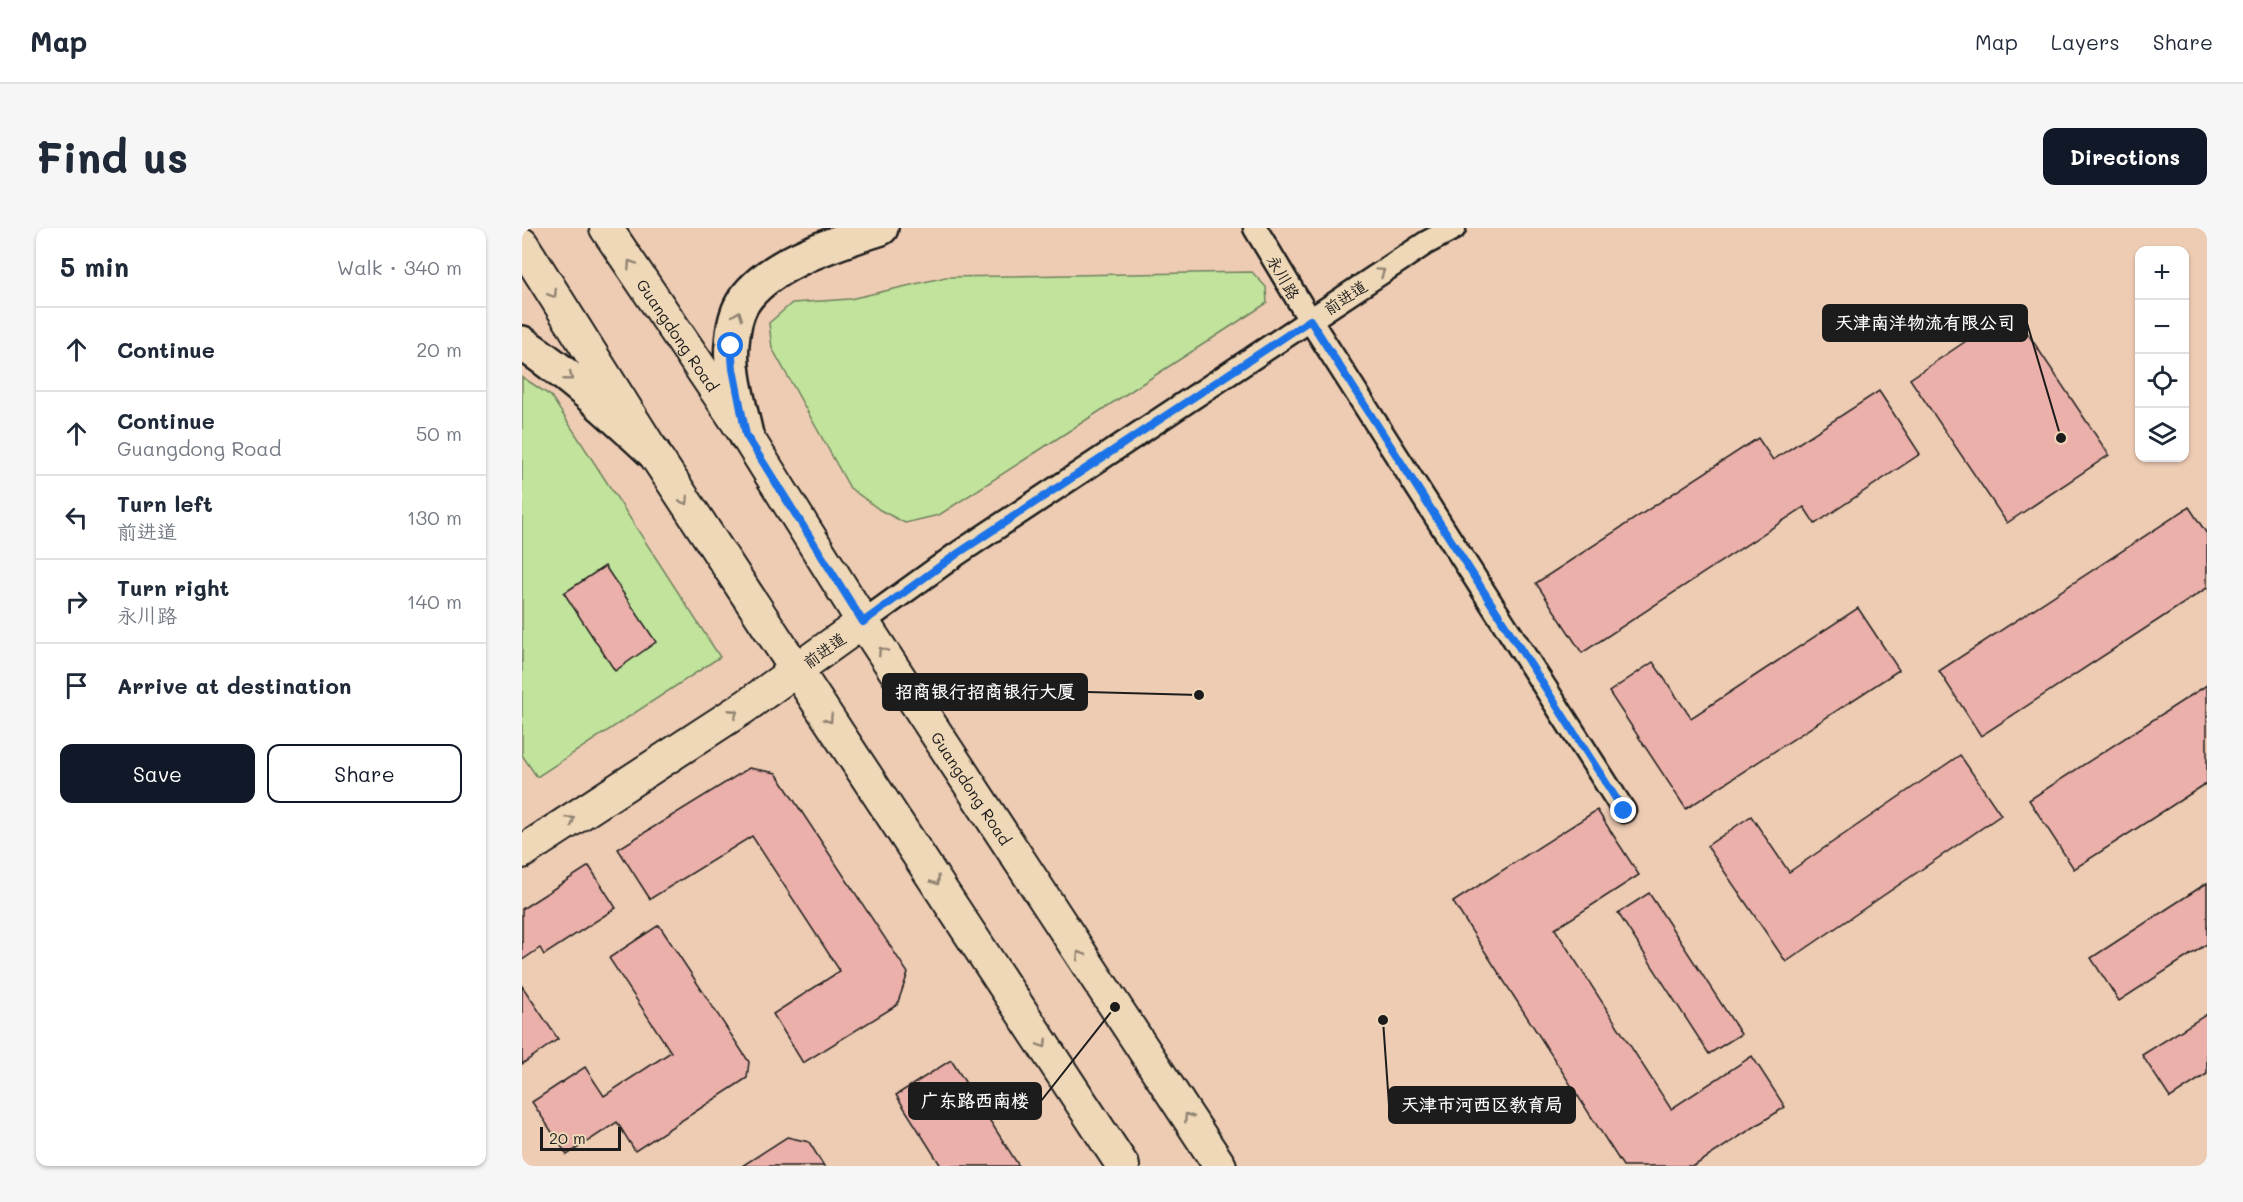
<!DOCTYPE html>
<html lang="en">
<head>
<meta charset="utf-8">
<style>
  :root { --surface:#fff; --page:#f6f6f7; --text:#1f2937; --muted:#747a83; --line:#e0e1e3; --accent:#111827 }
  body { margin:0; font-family:Mali,"LXGW WenKai TC",sans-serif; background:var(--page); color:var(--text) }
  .controls { position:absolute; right:18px; top:18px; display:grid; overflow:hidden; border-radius:12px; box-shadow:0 2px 4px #0004 }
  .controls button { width:54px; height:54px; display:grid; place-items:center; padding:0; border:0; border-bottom:2px solid var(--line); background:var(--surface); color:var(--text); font:30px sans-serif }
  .scale { position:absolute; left:18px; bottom:15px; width:81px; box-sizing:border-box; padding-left:6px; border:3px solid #1c1c1c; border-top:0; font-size:16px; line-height:21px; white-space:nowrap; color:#1c1c1c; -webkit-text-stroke:4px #efd8b8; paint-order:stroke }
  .stop { position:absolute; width:18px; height:18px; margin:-14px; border:4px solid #1a73e8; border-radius:50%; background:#fff }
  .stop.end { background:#1a73e8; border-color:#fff; box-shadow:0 2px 6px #0008 }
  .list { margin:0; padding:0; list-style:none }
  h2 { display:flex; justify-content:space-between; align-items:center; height:78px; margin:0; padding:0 24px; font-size:26px }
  h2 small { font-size:20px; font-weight:400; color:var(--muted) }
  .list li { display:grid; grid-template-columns:39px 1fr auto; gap:18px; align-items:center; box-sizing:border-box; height:84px; padding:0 24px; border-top:2px solid var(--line) }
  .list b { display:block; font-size:22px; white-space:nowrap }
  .list p { margin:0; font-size:20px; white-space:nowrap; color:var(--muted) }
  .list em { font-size:20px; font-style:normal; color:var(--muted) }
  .actions { display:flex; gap:12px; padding:18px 24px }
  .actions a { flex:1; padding:14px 0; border:2px solid var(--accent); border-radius:12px; text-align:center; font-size:21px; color:var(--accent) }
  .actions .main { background:var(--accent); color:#fff }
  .icon { flex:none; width:33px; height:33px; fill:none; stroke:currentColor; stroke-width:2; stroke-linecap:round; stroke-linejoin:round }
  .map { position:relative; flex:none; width:1685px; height:938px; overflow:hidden; border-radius:12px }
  header { display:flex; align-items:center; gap:36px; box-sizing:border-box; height:84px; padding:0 30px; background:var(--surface); border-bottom:2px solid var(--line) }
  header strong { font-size:28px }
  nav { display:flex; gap:33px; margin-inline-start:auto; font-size:21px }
  .intro { display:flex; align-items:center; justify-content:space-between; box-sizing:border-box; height:144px; padding:0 36px }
  h1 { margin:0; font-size:42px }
  .button { padding:15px 27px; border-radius:12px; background:var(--accent); color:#fff; font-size:21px; font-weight:700 }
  main { display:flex; gap:36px; padding:0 36px }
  aside { flex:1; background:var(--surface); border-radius:12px; box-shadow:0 2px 4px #0004 }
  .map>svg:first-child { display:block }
</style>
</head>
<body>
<header>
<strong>Map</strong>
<nav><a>Map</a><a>Layers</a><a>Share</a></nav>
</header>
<div class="intro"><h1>Find us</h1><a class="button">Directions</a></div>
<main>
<aside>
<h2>5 min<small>Walk · 340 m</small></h2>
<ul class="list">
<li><svg class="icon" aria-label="ahead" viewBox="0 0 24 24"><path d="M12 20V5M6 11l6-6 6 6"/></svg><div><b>Continue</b></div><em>20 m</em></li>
<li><svg class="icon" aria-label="ahead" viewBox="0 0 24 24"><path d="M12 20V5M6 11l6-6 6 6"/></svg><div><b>Continue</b><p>Guangdong Road</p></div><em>50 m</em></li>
<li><svg class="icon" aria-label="left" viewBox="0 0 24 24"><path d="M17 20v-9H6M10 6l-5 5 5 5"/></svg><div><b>Turn left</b><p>前进道</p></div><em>130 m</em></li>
<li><svg class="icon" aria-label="right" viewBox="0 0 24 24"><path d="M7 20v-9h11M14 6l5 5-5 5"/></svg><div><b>Turn right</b><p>永川路</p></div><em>140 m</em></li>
<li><svg class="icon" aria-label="arrive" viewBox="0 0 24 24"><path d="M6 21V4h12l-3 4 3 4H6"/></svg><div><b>Arrive at destination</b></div></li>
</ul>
<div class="actions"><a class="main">Save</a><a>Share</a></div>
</aside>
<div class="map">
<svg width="1685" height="938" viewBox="0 0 1685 938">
  <rect width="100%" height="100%" fill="#eeccb4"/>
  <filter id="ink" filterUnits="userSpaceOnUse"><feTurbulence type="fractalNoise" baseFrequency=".0167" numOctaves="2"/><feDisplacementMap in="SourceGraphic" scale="12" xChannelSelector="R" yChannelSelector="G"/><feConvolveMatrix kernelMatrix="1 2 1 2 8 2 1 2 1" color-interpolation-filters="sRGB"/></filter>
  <g filter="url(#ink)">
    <g fill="#c1e39c" stroke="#6e805c" stroke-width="1.5">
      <path d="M730,44L744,59L745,75L417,287L383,295L358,282L328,260L250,120L247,95L270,75L328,71L424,49Z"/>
      <path d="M0,149L29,168L198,429L15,549L0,527Z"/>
    </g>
    <g fill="#ebb0a9" stroke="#1c1c1c" stroke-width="1.5">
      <path d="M1490,82L1587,227L1485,295L1388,151Z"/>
      <path d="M1357,163L1398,226L1293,296L1282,279L1060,425L1014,355L1236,210L1251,232Z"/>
      <path d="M1667,279L1685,306V360L1459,508L1417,443Z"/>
      <path d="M83,338L134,414L93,443L42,365Z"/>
      <path d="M1336,380L1377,442L1164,581L1087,464L1131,434L1169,490Z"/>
      <path d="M1685,457V555L1552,641L1507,572Z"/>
      <path d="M1438,527L1479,587L1264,734L1185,618L1229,588L1267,644Z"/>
      <path d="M227,540L254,545L386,745L375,777L281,835L251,786L318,743L230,608L128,671L96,621Z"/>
      <path d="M1075,582L1117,647L1033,701L1149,881L1230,828L1263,879L1172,938H1101L931,674Z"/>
      <path d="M67,638L94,680L22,727L18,720L0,732V681Z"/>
      <path d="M1685,655V716L1597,773L1569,730Z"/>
      <path d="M1127,665L1219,806L1187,826L1096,685Z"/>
      <path d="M137,697L227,834L225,850L113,923L95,894L45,927L10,874L63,839L82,868L149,824L87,730Z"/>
      <path d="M0,758L36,811L0,836Z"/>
      <path d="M1685,786V846L1648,870L1620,827Z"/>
      <path d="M429,832L497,938H419L374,867Z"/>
      <path d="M265,909L287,914L302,938H220Z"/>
    </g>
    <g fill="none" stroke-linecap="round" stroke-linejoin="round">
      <defs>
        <g id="street">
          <path d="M733,0L788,92L1102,583"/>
          <path d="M341,394L435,326L904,15L932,0"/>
        </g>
        <g id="secondary">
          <path id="s1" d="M84,0L224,207L341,394L698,938"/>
          <path d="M0,16L131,224L601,938"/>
          <path d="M0,624L224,478L341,394"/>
        </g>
        <g id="primary">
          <path d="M0,115C48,147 89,185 131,224"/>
          <path d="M224,207C218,178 207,145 210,116C211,102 213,88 220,76C244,35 317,14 359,0"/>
        </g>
      </defs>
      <use href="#street" stroke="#1c1c1c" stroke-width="27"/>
      <use href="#secondary" stroke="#1c1c1c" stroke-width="36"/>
      <use href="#primary" stroke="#1c1c1c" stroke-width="38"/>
      <use href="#street" stroke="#efd8b8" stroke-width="22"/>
      <use href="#secondary" stroke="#efd8b8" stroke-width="32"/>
      <use href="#primary" stroke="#efd8b8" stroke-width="33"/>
    </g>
    <defs><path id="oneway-chevron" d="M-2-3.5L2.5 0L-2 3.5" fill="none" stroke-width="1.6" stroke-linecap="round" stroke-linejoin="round" transform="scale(1.5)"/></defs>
    <g stroke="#908372">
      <use href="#oneway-chevron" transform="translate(109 36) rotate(-124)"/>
      <use href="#oneway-chevron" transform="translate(859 44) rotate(-34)"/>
      <use href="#oneway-chevron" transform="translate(31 66) rotate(58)"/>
      <use href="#oneway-chevron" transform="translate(216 87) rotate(-70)"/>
      <use href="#oneway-chevron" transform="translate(47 149) rotate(39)"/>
      <use href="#oneway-chevron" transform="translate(163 273) rotate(57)"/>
      <use href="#oneway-chevron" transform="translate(360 423) rotate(-123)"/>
      <use href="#oneway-chevron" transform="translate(212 485) rotate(-33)"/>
      <use href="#oneway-chevron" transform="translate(307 491) rotate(56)"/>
      <use href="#oneway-chevron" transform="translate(49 592) rotate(-33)"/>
      <use href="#oneway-chevron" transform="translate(414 653) rotate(56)"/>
      <use href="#oneway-chevron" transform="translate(558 727) rotate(-123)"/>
      <use href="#oneway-chevron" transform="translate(521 816) rotate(57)"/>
      <use href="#oneway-chevron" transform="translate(666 889) rotate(-124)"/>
    </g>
  </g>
  <g fill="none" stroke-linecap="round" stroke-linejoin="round" filter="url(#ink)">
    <path stroke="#1a73e8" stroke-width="8" d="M209,118L211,141L224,207L341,394L435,326L788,92L1102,583"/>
  </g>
  <g text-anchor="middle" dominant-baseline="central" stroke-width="4.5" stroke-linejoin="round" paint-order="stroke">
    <g font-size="16" fill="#1c1c1c" stroke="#efd8b8">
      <text transform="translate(762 49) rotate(60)">永川路</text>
      <text transform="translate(823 69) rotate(-34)">前进道</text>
      <text stroke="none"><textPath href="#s1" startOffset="129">Guangdong Road</textPath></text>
      <text transform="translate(302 422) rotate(-36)">前进道</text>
      <text stroke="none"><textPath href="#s1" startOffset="669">Guangdong Road</textPath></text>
    </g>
  </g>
  <path fill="none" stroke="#1c1c1c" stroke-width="2" d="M1539 210L1505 95M677 467L565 464M593 779L519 873M861 792L867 877"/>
  <g fill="#1c1c1c" stroke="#efd8b8" stroke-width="2">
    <circle cx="1539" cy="210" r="6"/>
    <circle cx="677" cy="467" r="6"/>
    <circle cx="593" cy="779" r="6"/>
    <circle cx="861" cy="792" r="6"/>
  </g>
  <g fill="#1c1c1c" stroke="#1c1c1c" stroke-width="2">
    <rect x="1301" y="77" width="204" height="36" rx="6"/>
    <rect x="361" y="446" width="204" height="36" rx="6"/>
    <rect x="387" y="855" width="132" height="36" rx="6"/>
    <rect x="867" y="859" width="186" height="36" rx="6"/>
  </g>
  <g font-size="18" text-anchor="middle" font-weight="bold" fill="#fff">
    <text x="1403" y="101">天津南洋物流有限公司</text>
    <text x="463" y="470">招商银行招商银行大厦</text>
    <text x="453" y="879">广东路西南楼</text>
    <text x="960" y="883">天津市河西区教育局</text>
  </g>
</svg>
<div class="controls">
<button>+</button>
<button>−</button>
<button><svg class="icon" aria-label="locate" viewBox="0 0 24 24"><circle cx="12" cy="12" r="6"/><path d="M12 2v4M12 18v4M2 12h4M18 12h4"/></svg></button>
<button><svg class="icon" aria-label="layers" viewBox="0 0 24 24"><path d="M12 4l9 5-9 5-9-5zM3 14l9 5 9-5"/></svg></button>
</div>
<div class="scale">20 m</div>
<div class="stop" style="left:209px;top:118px"></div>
<div class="stop end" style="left:1102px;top:583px"></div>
</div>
</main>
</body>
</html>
